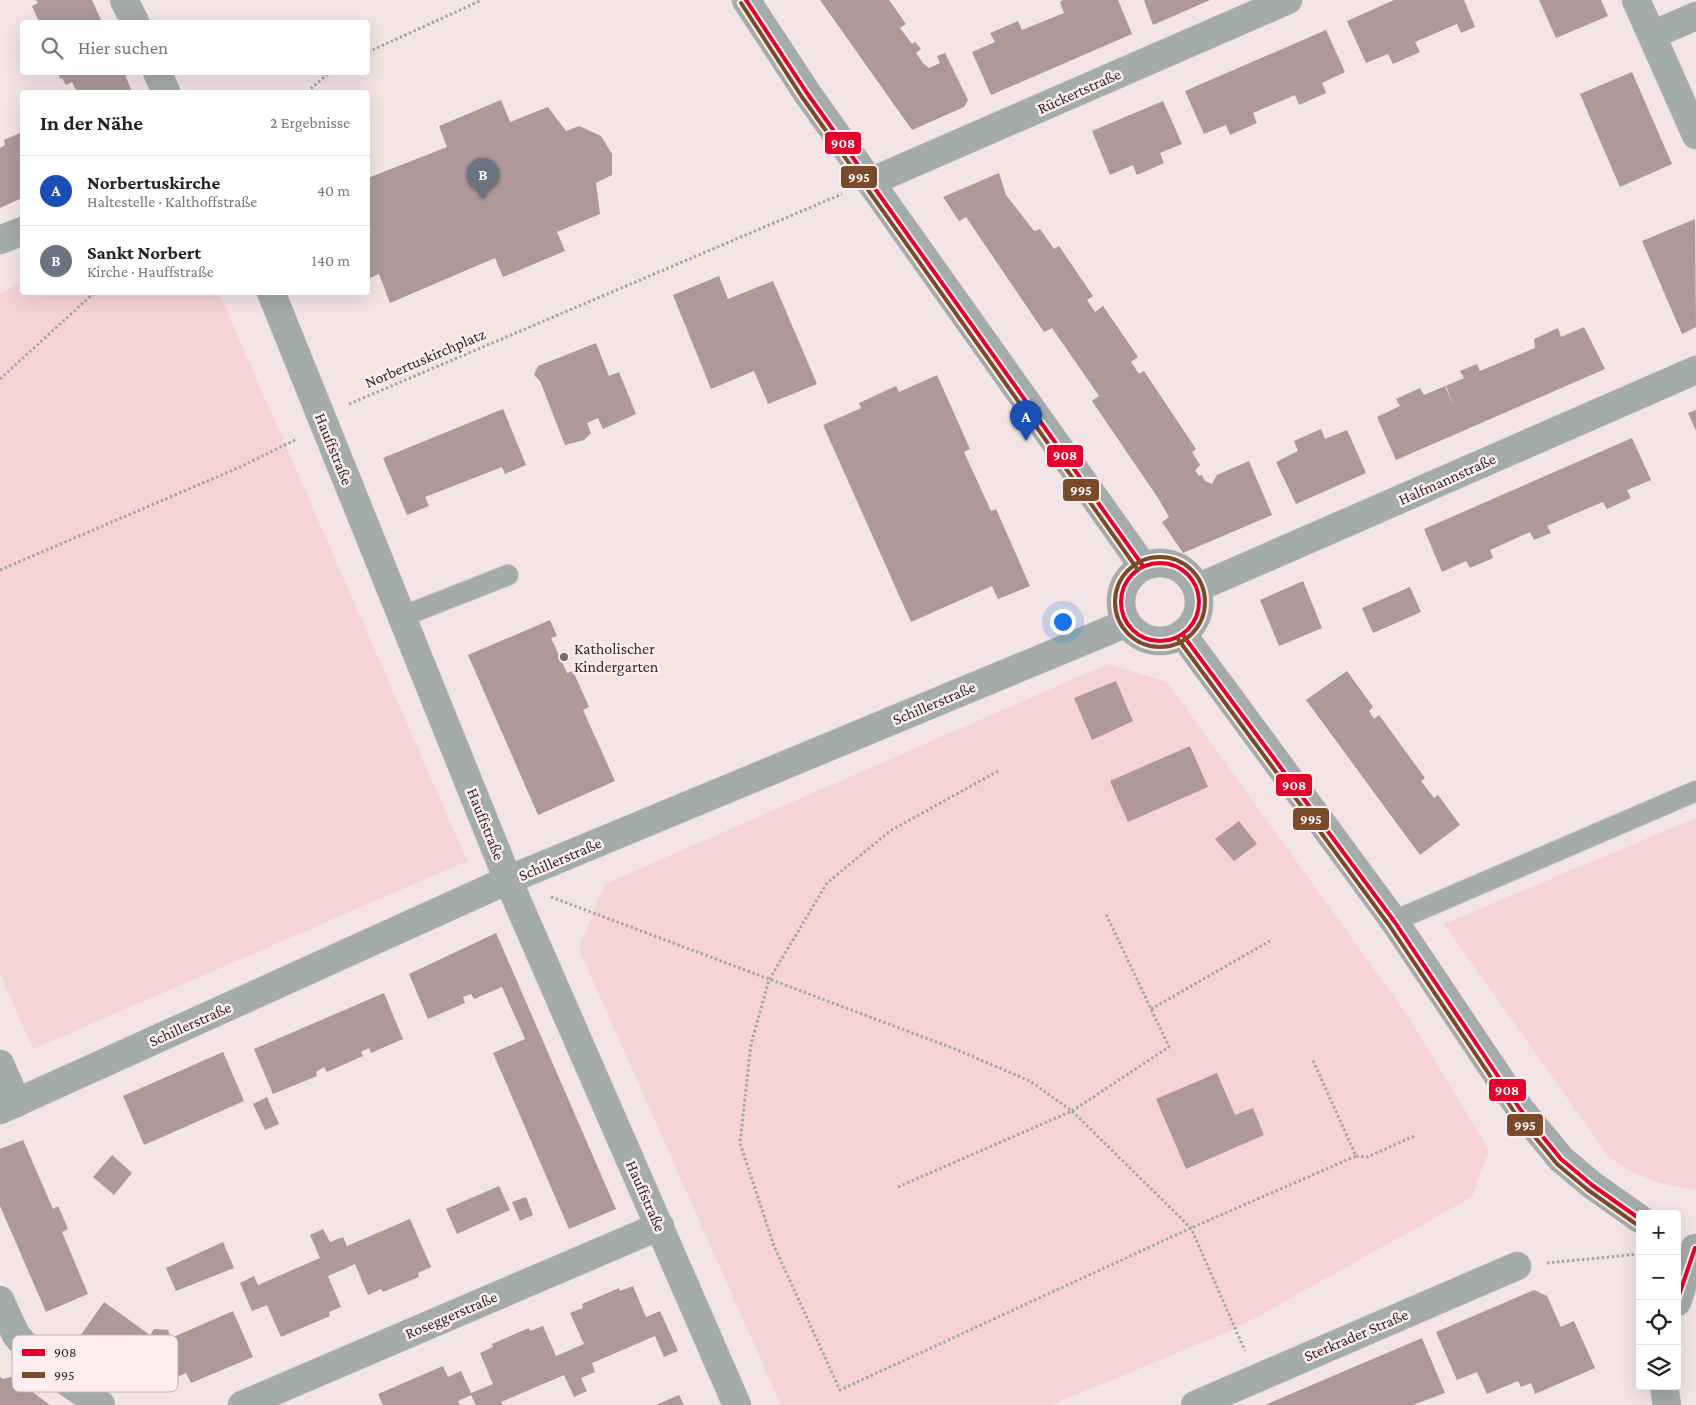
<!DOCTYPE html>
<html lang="de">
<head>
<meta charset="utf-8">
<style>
  :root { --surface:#fff; --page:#f2f2f2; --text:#222; --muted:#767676; --line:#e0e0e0; --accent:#db2777 }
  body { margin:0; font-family:"Crimson Pro",serif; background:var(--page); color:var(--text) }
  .controls { position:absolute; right:15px; bottom:15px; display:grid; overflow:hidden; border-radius:5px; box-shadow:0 5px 20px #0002 }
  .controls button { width:45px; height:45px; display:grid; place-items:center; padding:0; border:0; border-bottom:1px solid var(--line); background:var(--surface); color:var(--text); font:25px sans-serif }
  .you { position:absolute; left:1062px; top:621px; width:18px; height:18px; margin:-12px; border:4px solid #fff; border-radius:50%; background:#1a73e8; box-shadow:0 0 0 8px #1a73e833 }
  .badge { display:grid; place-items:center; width:32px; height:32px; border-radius:50%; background:var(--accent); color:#fff; font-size:16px; font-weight:700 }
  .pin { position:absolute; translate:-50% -41px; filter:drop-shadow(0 1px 2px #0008) }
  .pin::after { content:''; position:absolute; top:26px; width:18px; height:15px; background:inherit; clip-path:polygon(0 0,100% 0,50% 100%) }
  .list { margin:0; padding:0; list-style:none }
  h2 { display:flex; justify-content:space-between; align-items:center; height:65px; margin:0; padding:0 20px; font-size:21px }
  h2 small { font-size:16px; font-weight:400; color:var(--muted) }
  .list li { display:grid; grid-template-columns:32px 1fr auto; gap:15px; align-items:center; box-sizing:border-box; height:70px; padding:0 20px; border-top:1px solid var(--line) }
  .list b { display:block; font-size:19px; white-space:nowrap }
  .list p { margin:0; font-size:16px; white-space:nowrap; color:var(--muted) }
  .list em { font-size:16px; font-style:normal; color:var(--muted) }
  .icon { flex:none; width:28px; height:28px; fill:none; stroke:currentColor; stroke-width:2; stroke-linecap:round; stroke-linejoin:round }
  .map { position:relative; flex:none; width:1696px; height:1405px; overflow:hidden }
  .search { position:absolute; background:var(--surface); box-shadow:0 5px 20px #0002; left:20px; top:20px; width:350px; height:55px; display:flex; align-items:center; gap:12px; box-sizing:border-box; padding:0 18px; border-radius:5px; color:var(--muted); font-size:19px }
  .panel { position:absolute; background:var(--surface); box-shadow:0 5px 20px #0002; left:20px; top:90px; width:350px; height:205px; border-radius:5px }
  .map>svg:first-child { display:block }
</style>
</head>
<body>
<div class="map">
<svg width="1696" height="1405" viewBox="0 0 1696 1405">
  <rect width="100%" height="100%" fill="#f3e4e5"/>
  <g fill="#f6d4d6">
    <path d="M22,283V292L219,293L467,861L33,1049L0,973V293Z"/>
    <path d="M1108,664L1167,682L1410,1019L1489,1150L1472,1197L1235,1329L1051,1405H781L579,949L605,884Z"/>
    <path d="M1696,818V1190C1665,1186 1634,1177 1609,1157L1444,924Z"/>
  </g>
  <g fill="#ae989a">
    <path d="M36,0H92L102,22H39L32,6L38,3Z"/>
    <path d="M820,0H889L906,24L900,28L912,44L915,42L921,49L916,53L923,63L929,68L940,63L937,56L945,53L968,100L964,107L912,130Z"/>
    <path d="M1063,0H1118L1132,34L991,95L972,52L995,42L990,33L1018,21L1022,30L1064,13L1060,2Z"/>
    <path d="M1144,0H1210L1153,25Z"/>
    <path d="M1394,0H1464L1475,27L1461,33L1457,24L1415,42L1420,52L1393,64L1388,54L1366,63L1347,21Z"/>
    <path d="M1539,0H1601L1608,16L1556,38Z"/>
    <path d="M1326,30L1345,72L1322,83L1326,93L1299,105L1295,95L1253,113L1257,123L1230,135L1226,125L1204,134L1185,91Z"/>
    <path d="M66,72H124L132,92H77L72,82L66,85L62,78L60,79L59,76Z"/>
    <path d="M1632,72L1672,164L1620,187L1580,94Z"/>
    <path d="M501,100L510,122L548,107L566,131L579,126L601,136L612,154V175L596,183L600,214L557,232L565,251L503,277L495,258L390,303L379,274L368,279V178L447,147L439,126Z"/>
    <path d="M1163,101L1182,144L1160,153L1164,163L1137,175L1133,165L1110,175L1092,131Z"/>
    <path d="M22,132V198L0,208V148L5,145L4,140Z"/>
    <path d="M999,173L1006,195L1034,231L1040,229L1054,249L1059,246L1093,296L1087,300L1095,312L1103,306L1138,357L1131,362L1139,374L1144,371L1196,449L1192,452L1200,465L1195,470L1199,476L1202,475L1205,481L1212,484L1217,475L1249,461L1272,515L1183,553L1162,522L1169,517L1158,498L1092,401L1099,396L1088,380L1052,328L1044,332L966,217L959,221L943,197Z"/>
    <path d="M1695,219L1696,327L1682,334L1642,241Z"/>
    <path d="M719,276L728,299L773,281L817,384L768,404L754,371L711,389L673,295Z"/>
    <path d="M1584,327L1605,369L1396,460L1377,417L1400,406L1396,399L1420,388L1424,395L1445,386L1454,407L1446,386L1464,378L1460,371L1477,364L1480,371L1535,348L1534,339L1558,328L1561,337Z"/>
    <path d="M596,343L609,376L619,372L636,414L603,429L598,418L587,423L591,433L584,440L565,445L540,381L534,375L538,366Z"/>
    <path d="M937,375L970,449L964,452L991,511L996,509L1030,586L998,599L992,586L911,622L823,425L861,408L859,403L896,386L899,392Z"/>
    <path d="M503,409L526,465L505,474L502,467L425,497L429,506L407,515L383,458Z"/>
    <path d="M1696,410V431L1688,413Z"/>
    <path d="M1321,429L1325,439L1347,430L1366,473L1296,504L1276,462L1298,451L1294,441Z"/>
    <path d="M1632,438L1651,480L1627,490L1631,498L1607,509L1603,502L1579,512L1547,526L1551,533L1534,540L1530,532L1490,550L1493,558L1470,568L1466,561L1442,572L1424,529Z"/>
    <path d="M1303,581L1322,628L1279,646L1260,600Z"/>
    <path d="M1410,587L1421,612L1373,633L1362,608Z"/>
    <path d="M550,620L557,636L551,638L567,673L573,671L589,707L583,710L615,781L538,815L468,655Z"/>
    <path d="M1347,671L1373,707L1369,711L1374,719L1379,715L1425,778L1421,781L1434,798L1438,795L1460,825L1420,855L1306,700Z"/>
    <path d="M1116,681L1133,721L1092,740L1074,698Z"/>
    <path d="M1190,746L1208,787L1128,822L1110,781Z"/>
    <path d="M1239,821L1257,844L1234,861L1215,839Z"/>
    <path d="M496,933L616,1209L569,1229L493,1053L525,1039L502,987L474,999L471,994L463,997L465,1003L428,1019L409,974Z"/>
    <path d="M384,993L403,1039L371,1053L369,1048L361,1052L363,1056L327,1072L324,1067L316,1072L317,1076L273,1094L254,1049Z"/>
    <path d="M223,1052L244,1101L144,1145L123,1096Z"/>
    <path d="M1217,1073L1235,1115L1253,1108L1264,1135L1186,1169L1156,1099Z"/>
    <path d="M267,1097L279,1124L265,1130L253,1104Z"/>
    <path d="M23,1140L53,1209L58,1206L68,1229L62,1232L88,1294L46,1312L0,1206V1149Z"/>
    <path d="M112,1155L132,1173L114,1195L93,1177Z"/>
    <path d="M499,1186L510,1210L457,1234L446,1209Z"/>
    <path d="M526,1197L533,1215L520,1221L512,1202Z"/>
    <path d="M410,1219L431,1267L418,1273L419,1277L383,1292L381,1289L368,1295L355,1264L342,1270L328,1276L341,1307L329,1312L330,1316L281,1337L267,1305L252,1311L240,1283L254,1276L258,1285L320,1258L310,1235L323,1229L330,1242L343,1237L347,1246Z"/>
    <path d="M223,1242L234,1268L176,1291L166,1268Z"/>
    <path d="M633,1286L646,1317L660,1311L678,1351L664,1357L655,1336L592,1363L595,1372L581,1378L587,1391L574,1397L564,1375L501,1402L503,1405H476L471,1395L458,1401L460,1405H383L378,1394L443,1366L448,1377L461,1371L471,1393L493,1384L480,1353L493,1347L492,1344L529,1328L530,1331L543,1326L556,1356L584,1344L570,1313L583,1308L582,1304L619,1288L620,1291Z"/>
    <path d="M1534,1290L1547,1296L1561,1327L1574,1321L1595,1368L1535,1394L1531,1383L1521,1387L1518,1381L1487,1394L1477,1372L1457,1380L1436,1332Z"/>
    <path d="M104,1302L150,1335L154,1329L168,1330L171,1338L233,1311L253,1357L191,1383L186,1373L171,1380L150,1379L136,1368L129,1379L76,1342Z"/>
    <path d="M1422,1338L1445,1393L1413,1405H1265Z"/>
    <path d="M0,1377L3,1379L12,1377L50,1405H0Z"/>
    <path d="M679,1395L684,1405H656Z"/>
  </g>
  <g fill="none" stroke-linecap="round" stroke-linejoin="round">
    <defs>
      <g id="service">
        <path d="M401,617L508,575"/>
        <path d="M1394,921L1696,791"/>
      </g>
      <g id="minor">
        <path d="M124,0L135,22"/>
        <path d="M746,0L807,93L1143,566"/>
        <path d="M1636,0L1696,135"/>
        <path d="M1652,35L1696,16"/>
        <path d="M157,72L166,92"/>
        <path d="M870,182L1288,0"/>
        <path d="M0,240L22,231"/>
        <path d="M271,292L508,880L737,1405"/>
        <circle cx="1160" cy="602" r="39"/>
        <path d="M1197,588L1696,370"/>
        <path d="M1183,635L1394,921L1520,1109L1561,1159L1592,1185L1640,1219"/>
        <path d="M0,1064L17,1103"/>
        <path d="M0,1110L508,880L1127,623"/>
        <path d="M0,1300L16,1335L42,1365L101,1405"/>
        <path d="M1677,1302L1695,1248"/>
        <path d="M1664,1386L1667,1405"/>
        <path d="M242,1405L660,1226"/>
        <path d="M1195,1405L1517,1266"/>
      </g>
    </defs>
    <use href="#service" stroke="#cec3c3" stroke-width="22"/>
    <use href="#minor" stroke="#cec3c3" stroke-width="29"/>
    <g stroke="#a4a7a7" stroke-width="3" stroke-dasharray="2.5 2.5" stroke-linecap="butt">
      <path d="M368,52L482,0"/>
      <path d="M307,92L330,72"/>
      <path d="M0,379L95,292"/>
      <path d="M349,404L842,194"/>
      <path d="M0,570L240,467L297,439"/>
      <path d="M998,771L890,831L827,883L769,980L751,1044L740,1143L774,1246L840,1390L1191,1228L1356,1156L1312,1058"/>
      <path d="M551,897L955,1049L1030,1081L1072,1111L1191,1228L1245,1351"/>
      <path d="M1151,1009L1270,941"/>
      <path d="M1356,1156L1367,1157L1414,1136"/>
      <path d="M898,1187L1072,1111L1169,1047L1106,914"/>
      <path d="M1547,1263L1640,1254"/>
    </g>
    <use href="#service" stroke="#a4acab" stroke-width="20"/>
    <use href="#minor" stroke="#a4acab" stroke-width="28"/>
    <defs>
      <g id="bus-1">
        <path d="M746,0L807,93L1143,566"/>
        <circle cx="1160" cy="602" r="39"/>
        <path d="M1183,635L1394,921L1520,1109L1561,1159L1592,1185L1640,1219"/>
        <path d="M1677,1301L1695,1248"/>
      </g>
      <g id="bus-2">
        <path d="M741,3L802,97L1138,570"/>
        <circle cx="1160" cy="602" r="45"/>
        <path d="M1178,639L1389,925L1515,1113L1557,1164L1588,1190L1636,1224"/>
      </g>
    </defs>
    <use href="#bus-1" stroke="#ffeeef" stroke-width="8"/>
    <use href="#bus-2" stroke="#ffeeef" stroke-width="8"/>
    <use href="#bus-1" stroke="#e4002b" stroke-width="4"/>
    <use href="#bus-2" stroke="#7a4b2a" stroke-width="4"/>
  </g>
  <circle fill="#746869" stroke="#ffeeef" stroke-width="2" cx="564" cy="657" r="5"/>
  <g text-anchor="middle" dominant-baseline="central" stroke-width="5" stroke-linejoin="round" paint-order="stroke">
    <g font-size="16" fill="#302626" stroke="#ffeeef">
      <text transform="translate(1079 91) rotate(-24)">Rückertstraße</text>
      <text transform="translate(425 358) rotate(-23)">Norbertuskirchplatz</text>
      <text transform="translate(334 449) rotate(68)">Hauffstraße</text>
      <text transform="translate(1447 479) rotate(-24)">Halfmannstraße</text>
      <text transform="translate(934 703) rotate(-23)">Schillerstraße</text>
      <text transform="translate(486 824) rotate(68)">Hauffstraße</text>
      <text transform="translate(560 859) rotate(-23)">Schillerstraße</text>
      <text transform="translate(190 1024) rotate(-24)">Schillerstraße</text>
      <text transform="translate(646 1196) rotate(66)">Hauffstraße</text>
      <text transform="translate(451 1315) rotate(-23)">Roseggerstraße</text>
      <text transform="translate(1356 1335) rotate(-23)">Sterkrader Straße</text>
    </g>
    <g font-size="16" fill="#302626" stroke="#ffeeef" text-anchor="start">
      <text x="574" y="648">Katholischer<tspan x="574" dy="18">Kindergarten</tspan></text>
    </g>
  </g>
  <rect x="12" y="1335" width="166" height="57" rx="8" fill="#ffeeef" stroke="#c1b2b3" stroke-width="1"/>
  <rect x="22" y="1349" width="23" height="7" fill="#e4002b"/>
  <rect x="22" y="1372" width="23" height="6" fill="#7a4b2a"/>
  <g font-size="14" fill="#302626">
    <text x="54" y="1357">908</text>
    <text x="54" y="1380">995</text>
  </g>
  <g stroke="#ffeeef" stroke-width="2">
    <rect x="824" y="131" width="38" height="24" rx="5" fill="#e4002b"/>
    <rect x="840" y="165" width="38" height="24" rx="5" fill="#7a4b2a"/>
    <rect x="1046" y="444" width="38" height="24" rx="5" fill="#e4002b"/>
    <rect x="1062" y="478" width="38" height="24" rx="5" fill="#7a4b2a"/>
    <rect x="1275" y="773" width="38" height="24" rx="5" fill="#e4002b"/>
    <rect x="1292" y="807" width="38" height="24" rx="5" fill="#7a4b2a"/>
    <rect x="1488" y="1078" width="39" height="24" rx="5" fill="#e4002b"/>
    <rect x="1506" y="1113" width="38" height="24" rx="5" fill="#7a4b2a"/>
  </g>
  <g font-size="14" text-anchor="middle" font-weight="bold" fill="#fff">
    <text x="843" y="148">908</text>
    <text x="859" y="182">995</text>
    <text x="1065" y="460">908</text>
    <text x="1081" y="495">995</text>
    <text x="1294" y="790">908</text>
    <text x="1311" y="824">995</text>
    <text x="1507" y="1095">908</text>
    <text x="1525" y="1130">995</text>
  </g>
</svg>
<div class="controls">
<button>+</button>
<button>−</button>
<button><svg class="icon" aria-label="locate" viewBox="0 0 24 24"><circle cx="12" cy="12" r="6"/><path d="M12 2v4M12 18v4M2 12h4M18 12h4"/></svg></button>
<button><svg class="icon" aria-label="layers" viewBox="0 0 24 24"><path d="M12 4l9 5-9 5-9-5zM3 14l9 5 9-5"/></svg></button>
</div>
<div class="you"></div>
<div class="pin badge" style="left:1026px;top:441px;background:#1a4fb4">A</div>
<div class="pin badge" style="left:483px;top:199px;background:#6b7280">B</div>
<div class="search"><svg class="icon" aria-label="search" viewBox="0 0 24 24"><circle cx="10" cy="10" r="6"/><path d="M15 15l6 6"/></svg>Hier suchen</div>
<section class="panel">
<h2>In der Nähe<small>2 Ergebnisse</small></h2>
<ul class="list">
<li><span class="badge" style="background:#1a4fb4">A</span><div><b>Norbertuskirche</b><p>Haltestelle · Kalthoffstraße</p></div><em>40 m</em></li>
<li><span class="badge" style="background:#6b7280">B</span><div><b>Sankt Norbert</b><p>Kirche · Hauffstraße</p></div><em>140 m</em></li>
</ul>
</section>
</div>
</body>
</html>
